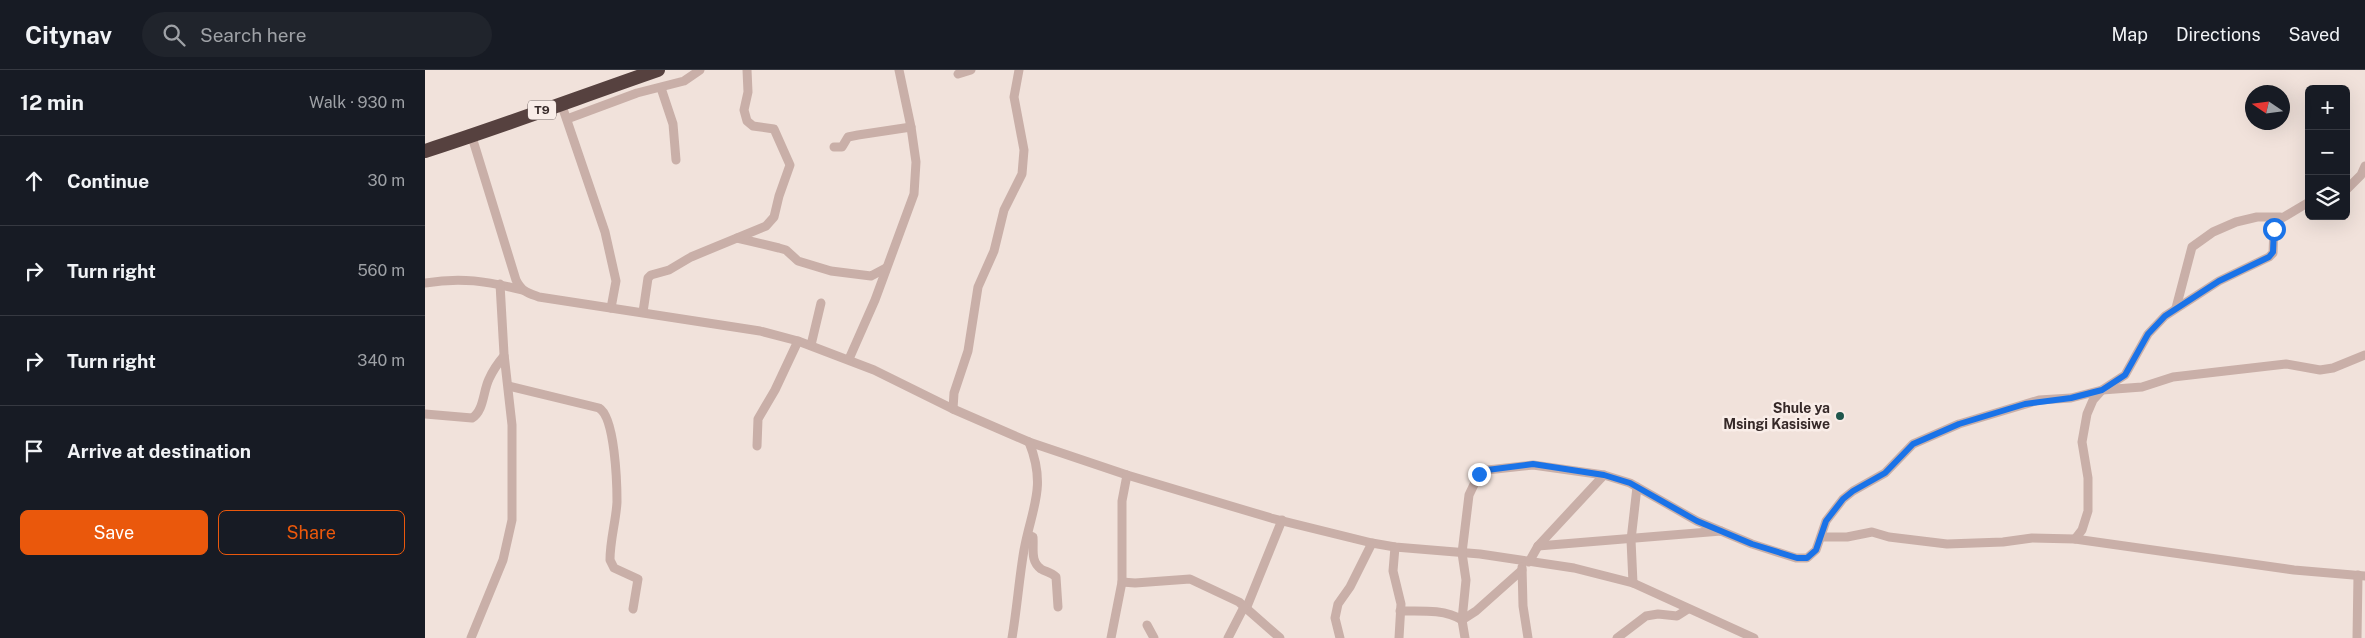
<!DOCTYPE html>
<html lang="en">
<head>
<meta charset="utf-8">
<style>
  :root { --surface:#171b24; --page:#20242c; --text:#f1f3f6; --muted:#9ea1a6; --line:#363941; --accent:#ea580c }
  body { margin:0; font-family:"Public Sans",sans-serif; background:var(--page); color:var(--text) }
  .controls { position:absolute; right:15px; top:15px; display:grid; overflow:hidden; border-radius:8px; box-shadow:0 5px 20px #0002 }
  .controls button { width:45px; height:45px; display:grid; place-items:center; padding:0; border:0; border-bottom:1px solid var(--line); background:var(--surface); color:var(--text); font:25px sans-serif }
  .compass { position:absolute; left:1820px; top:15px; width:45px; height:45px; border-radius:50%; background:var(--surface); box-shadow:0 5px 20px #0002; rotate:283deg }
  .stop { position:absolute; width:15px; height:15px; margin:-11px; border:4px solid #1a73e8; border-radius:50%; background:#fff }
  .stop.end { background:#1a73e8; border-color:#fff; box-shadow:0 1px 5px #0008 }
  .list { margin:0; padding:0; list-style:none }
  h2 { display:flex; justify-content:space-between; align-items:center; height:65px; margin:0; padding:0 20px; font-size:21px }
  h2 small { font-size:16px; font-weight:400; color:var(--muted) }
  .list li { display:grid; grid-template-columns:32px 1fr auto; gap:15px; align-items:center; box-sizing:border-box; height:90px; padding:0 20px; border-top:1px solid var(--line) }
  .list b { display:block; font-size:19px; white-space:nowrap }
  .list em { font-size:16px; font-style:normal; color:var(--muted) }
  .actions { display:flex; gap:10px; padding:15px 20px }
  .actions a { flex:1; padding:11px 0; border:1px solid var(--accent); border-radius:8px; text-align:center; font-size:18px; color:var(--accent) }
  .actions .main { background:var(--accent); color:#fff }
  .icon { flex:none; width:28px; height:28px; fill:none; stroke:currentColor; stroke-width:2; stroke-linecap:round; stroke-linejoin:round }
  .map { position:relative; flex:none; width:1940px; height:568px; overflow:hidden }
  header { display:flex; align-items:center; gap:30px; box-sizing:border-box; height:70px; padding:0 25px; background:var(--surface); border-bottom:1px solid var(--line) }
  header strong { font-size:24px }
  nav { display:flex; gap:28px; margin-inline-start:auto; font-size:18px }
  .search { width:350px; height:45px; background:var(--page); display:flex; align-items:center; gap:12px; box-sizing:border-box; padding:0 18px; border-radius:28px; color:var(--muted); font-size:19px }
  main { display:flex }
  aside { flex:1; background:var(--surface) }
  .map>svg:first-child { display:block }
</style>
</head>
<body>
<header>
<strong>Citynav</strong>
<div class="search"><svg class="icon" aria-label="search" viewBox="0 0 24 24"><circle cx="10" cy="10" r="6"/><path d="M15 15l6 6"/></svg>Search here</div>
<nav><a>Map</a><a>Directions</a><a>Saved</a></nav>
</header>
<main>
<aside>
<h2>12 min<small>Walk · 930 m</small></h2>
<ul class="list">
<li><svg class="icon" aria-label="ahead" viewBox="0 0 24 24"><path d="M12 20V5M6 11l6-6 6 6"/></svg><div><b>Continue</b></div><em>30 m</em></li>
<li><svg class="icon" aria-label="right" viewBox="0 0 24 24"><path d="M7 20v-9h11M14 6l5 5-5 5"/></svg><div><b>Turn right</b></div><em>560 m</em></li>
<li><svg class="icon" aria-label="right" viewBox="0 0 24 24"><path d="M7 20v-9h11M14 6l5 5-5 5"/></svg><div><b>Turn right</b></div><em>340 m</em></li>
<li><svg class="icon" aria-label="arrive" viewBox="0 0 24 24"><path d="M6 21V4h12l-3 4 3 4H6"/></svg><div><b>Arrive at destination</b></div></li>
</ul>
<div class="actions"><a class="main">Save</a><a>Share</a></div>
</aside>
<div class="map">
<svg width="1940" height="568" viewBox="0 0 1940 568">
  <rect width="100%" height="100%" fill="#f1e2db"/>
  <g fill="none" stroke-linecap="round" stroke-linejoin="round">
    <g stroke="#c9afa8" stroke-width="9">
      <path d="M533,4L546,0"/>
      <path d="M236,18L248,54L251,90"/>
      <path d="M136,33L180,162L191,211L186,238"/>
      <path d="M142,49L212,23L259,11L275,0"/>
      <path d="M47,67L91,210C97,222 103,223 114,227L335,261L373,271L449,300L528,339L604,372L702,405L846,448L947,473L970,477L1055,484L1149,498L1208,513L1329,568"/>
      <path d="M409,77H417L423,67L433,65L486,57"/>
      <path d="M1921,120L1936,105L1940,96"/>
      <path d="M312,168L354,178L361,180L373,191L406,201L446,206L461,198"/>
      <path d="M0,213C36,207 62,211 97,220"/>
      <path d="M1751,238L1767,177L1788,162L1811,152L1832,147H1855"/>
      <path d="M218,242L223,208L226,205L244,200L266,187L341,156L349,147L354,126L365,95L349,59L328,56L322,51L319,40L323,22L322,0"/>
      <path d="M386,275L396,233"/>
      <path d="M424,289L450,230L489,124L491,92L486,57L474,0"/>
      <path d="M84,316L174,338C190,347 192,413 192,432C191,451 185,470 185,490L189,498L213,509L208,539"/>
      <path d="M528,339L529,323L543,281L553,217L569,181L579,140L597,104L599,80L589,27L594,0"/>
      <path d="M0,344L47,348C59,341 58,321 64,309C68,300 73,293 79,286"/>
      <path d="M332,376L333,349L350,320L373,271"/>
      <path d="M603,465L608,467C609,479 605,491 616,499C621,502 626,502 631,507L633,537"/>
      <path d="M1396,467H1422L1447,462L1464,467L1522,474L1578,472L1607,468L1650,469L1869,500L1940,506"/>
      <path d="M1650,469L1657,460L1663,441V408L1657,372L1662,344L1668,330L1677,320L1700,305L1723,264L1740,246L1794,211L1844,187L1848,183L1849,159L1852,151L1884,132"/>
      <path d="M1113,476L1296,461L1327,474L1371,488H1382L1391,480L1401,451L1418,429L1428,421L1460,403L1488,374L1534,354L1614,330L1646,328L1677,320L1717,317L1748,307L1861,294L1895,300L1908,298L1940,285"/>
      <path d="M970,477L968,501L976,534L974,568"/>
      <path d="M1104,492L1113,476L1179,405"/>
      <path d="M1097,497L1098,536L1103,568"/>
      <path d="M697,512L710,513L765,509L814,532L855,568"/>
      <path d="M1208,513L1206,470L1212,417"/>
      <path d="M821,539L857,450"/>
      <path d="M975,541C995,541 1020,539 1037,550L1051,541L1097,500"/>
      <path d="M722,555L729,568"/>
      <path d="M46,568L78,490L87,450V355L79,284L75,214"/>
      <path d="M587,568C592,539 594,509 599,480C607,437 622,417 604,372"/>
      <path d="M686,568L697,512V431L702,405"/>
      <path d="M803,568L819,537"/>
      <path d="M915,568L910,548L913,534L925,517L947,473"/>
      <path d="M1040,568L1037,550L1041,510L1037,483L1044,425L1054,404L1062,400L1108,395L1179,405L1205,413L1272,451L1296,461"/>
      <path d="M1192,568L1221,546L1233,544L1252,546L1263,539"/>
      <path d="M1932,568L1933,505"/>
    </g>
    <path stroke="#56413f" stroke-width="14" d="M0,81C78,56 155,27 233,0"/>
  </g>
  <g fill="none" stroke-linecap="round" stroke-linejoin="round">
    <path stroke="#1a73e8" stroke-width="6" d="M1054,404L1062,400L1108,394L1179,405L1205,413L1272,451L1327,474L1372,488H1382L1391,480L1401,451L1418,429L1428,421L1460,403L1488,374L1534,354L1600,334L1646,328L1677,320L1700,305L1723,264L1740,246L1794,211L1844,187L1848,182L1849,159"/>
  </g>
  <circle fill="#1f564c" stroke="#f9ede8" stroke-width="2" cx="1415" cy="346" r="5"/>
  <g text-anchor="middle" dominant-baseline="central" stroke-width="5" stroke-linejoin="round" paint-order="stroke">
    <rect fill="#f9ede8" stroke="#706462" stroke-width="1" x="103" y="30.5" width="28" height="19" rx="4"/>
    <g font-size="12" font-weight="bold" fill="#362928">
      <text x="117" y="40">T9</text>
    </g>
    <g font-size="14" font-weight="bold" fill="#362928" stroke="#f9ede8" text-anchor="end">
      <text x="1405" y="338">Shule ya<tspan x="1405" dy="16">Msingi Kasisiwe</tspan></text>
    </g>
  </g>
</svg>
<div class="controls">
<button>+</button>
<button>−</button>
<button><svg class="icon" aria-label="layers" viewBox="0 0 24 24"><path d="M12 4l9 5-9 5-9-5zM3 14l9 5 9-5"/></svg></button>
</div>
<svg class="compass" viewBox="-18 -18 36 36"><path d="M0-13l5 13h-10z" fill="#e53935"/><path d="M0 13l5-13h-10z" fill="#9ea1a6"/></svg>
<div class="stop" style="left:1849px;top:159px"></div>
<div class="stop end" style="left:1054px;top:404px"></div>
</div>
</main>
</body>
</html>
